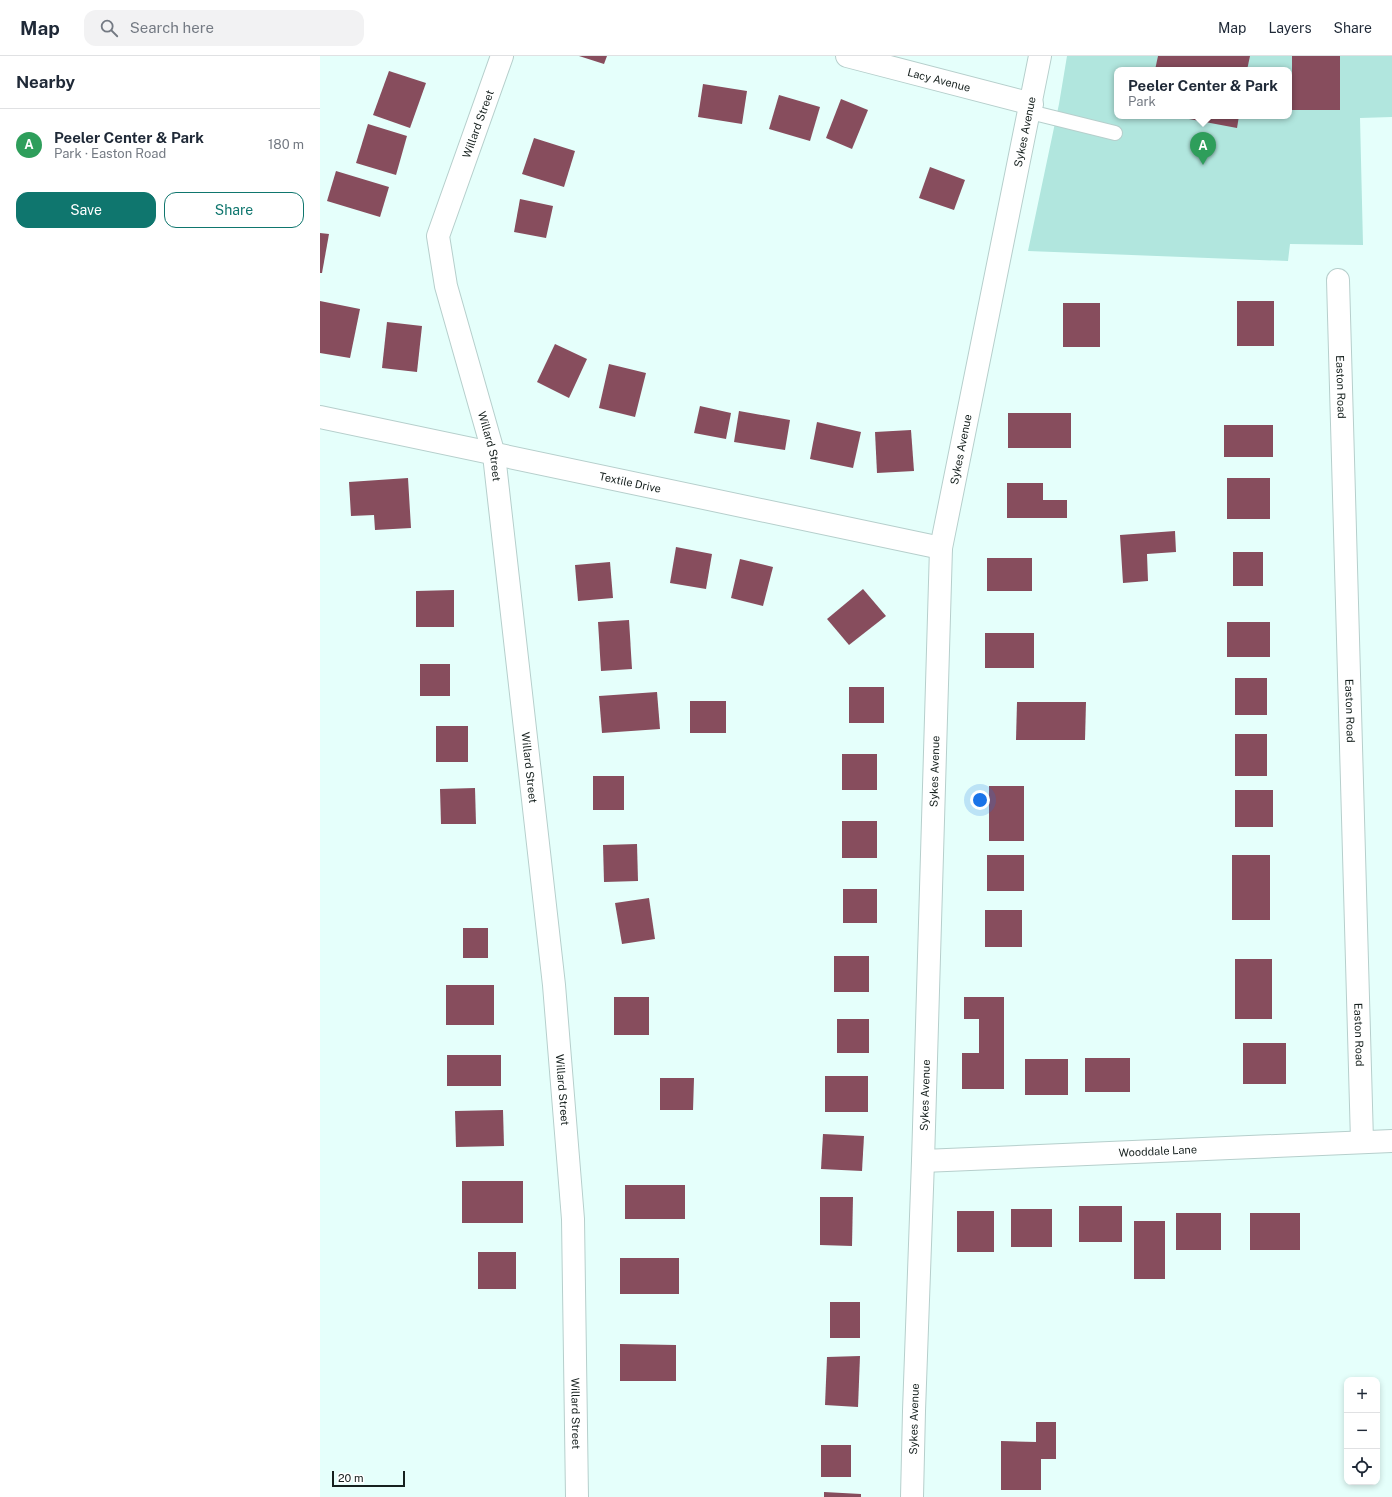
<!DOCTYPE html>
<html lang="en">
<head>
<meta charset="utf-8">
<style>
  :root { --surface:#fff; --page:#f2f2f3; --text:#1f2937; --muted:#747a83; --line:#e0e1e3; --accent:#0f766e }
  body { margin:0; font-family:"Public Sans",sans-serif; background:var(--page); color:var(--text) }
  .controls { position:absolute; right:12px; bottom:12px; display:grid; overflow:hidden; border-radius:8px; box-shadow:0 2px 6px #0003 }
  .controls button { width:36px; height:36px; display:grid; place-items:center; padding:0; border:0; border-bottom:1px solid var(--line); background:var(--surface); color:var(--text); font:20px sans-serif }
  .scale { position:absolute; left:12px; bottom:10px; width:73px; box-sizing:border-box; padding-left:4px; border:2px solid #16201e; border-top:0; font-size:11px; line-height:14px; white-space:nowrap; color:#16201e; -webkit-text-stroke:3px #fff; paint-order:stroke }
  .you { position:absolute; left:660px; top:744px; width:14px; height:14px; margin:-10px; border:3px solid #fff; border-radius:50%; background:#1a73e8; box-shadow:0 0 0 6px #1a73e833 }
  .badge { display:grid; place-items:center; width:26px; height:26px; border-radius:50%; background:var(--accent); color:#fff; font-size:13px; font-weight:700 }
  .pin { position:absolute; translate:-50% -33px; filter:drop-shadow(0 1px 2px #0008) }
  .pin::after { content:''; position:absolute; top:21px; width:14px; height:12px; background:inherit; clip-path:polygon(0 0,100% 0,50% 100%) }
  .popup { position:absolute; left:794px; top:11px; width:178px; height:52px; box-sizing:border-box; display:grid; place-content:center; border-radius:8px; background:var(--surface); filter:drop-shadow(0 1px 3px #0005); font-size:13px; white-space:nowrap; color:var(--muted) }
  .popup b { font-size:15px; color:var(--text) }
  .popup::after { content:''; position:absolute; left:50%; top:100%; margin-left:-8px; border:8px solid transparent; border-top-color:var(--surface) }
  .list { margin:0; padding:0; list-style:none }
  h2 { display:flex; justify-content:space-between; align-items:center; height:52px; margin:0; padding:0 16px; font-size:17px }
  h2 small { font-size:13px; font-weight:400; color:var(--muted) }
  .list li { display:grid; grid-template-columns:26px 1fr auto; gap:12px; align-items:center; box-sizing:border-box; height:72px; padding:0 16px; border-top:1px solid var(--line) }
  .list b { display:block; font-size:15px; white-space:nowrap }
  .list p { margin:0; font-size:13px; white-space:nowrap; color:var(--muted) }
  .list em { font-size:13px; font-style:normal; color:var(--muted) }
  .actions { display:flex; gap:8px; padding:12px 16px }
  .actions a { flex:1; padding:9px 0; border:1px solid var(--accent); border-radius:12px; text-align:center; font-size:14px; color:var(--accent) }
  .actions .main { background:var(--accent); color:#fff }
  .icon { flex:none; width:22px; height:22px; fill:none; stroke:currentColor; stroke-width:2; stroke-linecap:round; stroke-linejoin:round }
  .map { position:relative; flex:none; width:1072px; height:1441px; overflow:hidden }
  header { display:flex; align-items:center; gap:24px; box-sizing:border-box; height:56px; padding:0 20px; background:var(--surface); border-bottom:1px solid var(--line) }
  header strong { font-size:19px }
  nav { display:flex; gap:22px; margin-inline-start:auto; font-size:14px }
  .search { width:280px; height:36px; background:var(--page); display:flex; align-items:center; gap:10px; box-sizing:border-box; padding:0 14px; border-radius:12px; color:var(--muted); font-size:15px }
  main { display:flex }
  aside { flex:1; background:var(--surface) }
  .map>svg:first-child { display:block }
</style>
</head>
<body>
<header>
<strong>Map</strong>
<div class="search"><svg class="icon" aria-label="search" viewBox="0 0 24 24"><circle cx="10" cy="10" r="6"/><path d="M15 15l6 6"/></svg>Search here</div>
<nav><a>Map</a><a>Layers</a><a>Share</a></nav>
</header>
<main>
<aside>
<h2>Nearby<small></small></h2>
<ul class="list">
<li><span class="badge" style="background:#2e9e5b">A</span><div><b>Peeler Center &amp; Park</b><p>Park · Easton Road</p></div><em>180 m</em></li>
</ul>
<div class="actions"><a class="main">Save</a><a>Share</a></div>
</aside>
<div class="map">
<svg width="1072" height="1441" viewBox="0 0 1072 1441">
  <rect width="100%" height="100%" fill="#e5fffb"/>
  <path fill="#b1e6de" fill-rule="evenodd" d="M747,0H1072V61L1040,62L1043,189L970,188L968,205L708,195L739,48ZM797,14H969V60H797Z"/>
  <g fill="#874d5d">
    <path d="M259,0H287L284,8Z"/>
    <path d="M838,0H930L927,14H835Z"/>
    <rect x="972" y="0" width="48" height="54"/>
    <path d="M69,15L106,27L90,72L53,59Z"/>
    <path d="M383,28L427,35L422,68L378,61Z"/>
    <path d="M459,39L500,51L490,85L449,73Z"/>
    <path d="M521,43L548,54L532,93L506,82Z"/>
    <path d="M853,60H919L917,72Z"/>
    <path d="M48,68L87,80L76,119L36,107Z"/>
    <path d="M214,82L255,95L244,131L202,118Z"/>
    <path d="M610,111L645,124L634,154L599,142Z"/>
    <path d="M16,115L69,131L60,161L7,145Z"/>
    <path d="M200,143L233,150L226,182L194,176Z"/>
    <path d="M0,177L9,178L2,217H0Z"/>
    <path d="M0,245L40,253L30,302L0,297Z"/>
    <rect x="917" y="245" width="37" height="45"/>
    <rect x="743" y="247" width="37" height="44"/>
    <path d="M67,266L102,270L97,316L62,312Z"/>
    <path d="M235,288L267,303L249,342L217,326Z"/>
    <path d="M289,308L326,317L315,361L279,352Z"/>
    <path d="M380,350L411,357L406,383L374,377Z"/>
    <path d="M419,355L470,364L465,394L414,386Z"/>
    <rect x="688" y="357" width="63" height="35"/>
    <path d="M497,366L541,376L533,412L490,403Z"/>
    <rect x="904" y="369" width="49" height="32"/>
    <path d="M591,374L594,415L557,417L555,376Z"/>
    <path d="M88,422L91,472L55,474L54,459L31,460L29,426Z"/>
    <rect x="907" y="422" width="43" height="41"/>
    <path d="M687,427H723V444H747V462H687Z"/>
    <path d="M855,475L856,496L827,498L828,525L803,527L800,479Z"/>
    <path d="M356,491L392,498L386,533L350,527Z"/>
    <rect x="913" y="496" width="30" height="34"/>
    <rect x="667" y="502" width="45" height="33"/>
    <path d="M420,503L453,511L443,550L411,542Z"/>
    <path d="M290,506L293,542L258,545L255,509Z"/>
    <path d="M543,533L566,560L529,589L507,563Z"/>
    <path d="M134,534V571H96V535Z"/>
    <path d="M309,564L312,613L281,615L278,566Z"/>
    <rect x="907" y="566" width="43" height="35"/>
    <rect x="665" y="577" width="49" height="35"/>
    <rect x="100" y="608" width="30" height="32"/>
    <rect x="915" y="622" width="32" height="37"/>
    <rect x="529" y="631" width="35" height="36"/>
    <path d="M337,636L340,673L282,677L279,640Z"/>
    <rect x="370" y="645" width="36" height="32"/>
    <path d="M697,646H766L765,684H696Z"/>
    <rect x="116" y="670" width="32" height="36"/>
    <rect x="915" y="678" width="32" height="42"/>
    <rect x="522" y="698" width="35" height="36"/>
    <rect x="273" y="720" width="31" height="34"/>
    <rect x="669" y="730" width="35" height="55"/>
    <path d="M155,732L156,768H121L120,733Z"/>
    <rect x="915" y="734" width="38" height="37"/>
    <rect x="522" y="765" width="35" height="37"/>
    <path d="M317,788L318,825L284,826L283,789Z"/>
    <rect x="667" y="799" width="37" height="36"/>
    <rect x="912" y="799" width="38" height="65"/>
    <rect x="523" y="833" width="34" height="34"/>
    <path d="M329,842L335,883L302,888L295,847Z"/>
    <rect x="665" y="854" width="37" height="37"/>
    <rect x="143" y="872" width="25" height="30"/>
    <rect x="514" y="900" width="35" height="36"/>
    <rect x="915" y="903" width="37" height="60"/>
    <rect x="126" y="929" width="48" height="40"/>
    <rect x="294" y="941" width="35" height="38"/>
    <path d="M644,941H684V1033H642V997H659V963H644Z"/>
    <rect x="517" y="963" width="32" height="34"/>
    <rect x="923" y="987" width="43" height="41"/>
    <rect x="127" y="999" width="54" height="31"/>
    <rect x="765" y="1002" width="45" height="34"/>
    <rect x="705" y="1003" width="43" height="36"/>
    <rect x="505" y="1020" width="43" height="36"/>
    <path d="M340,1022H374L373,1054H340Z"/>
    <path d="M183,1054L184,1090L136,1091L135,1055Z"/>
    <path d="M503,1078L544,1080L542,1115L501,1113Z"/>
    <rect x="142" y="1125" width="61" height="42"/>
    <rect x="305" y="1129" width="60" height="34"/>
    <path d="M500,1141H533L532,1190L500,1189Z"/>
    <rect x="759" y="1150" width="43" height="36"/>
    <rect x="691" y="1153" width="41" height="38"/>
    <rect x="637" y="1155" width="37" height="41"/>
    <rect x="856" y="1157" width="45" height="37"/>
    <rect x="930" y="1157" width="50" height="37"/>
    <rect x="814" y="1165" width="31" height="58"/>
    <rect x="158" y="1196" width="38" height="37"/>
    <rect x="300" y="1202" width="59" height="36"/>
    <rect x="510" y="1246" width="30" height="36"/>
    <path d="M300,1288L356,1289V1325H300Z"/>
    <path d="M540,1300L538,1351L505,1349L507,1301Z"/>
    <path d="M716,1366H736V1403H721V1434H681V1385L716,1386Z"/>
    <rect x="501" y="1389" width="30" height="32"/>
    <path d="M504,1436L541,1438V1441H504Z"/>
  </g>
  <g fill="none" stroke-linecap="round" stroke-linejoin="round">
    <defs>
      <path id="service" d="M710,56L795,77"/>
      <g id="minor">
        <path id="s1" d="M182,0L118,180L126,230L174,399L234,929L253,1163L257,1441"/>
        <path id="s2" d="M527,0L712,48"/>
        <path id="s3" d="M1018,224L1042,1085"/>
        <path id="s4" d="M603,1105L1072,1085"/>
      </g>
      <g id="tertiary">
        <path id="s5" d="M0,361L621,492"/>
        <path id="s6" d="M592,1441L594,1355L603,1105L621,492L720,0"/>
      </g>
    </defs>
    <use href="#service" stroke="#b6cfcc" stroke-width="16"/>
    <use href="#minor" stroke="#b6cfcc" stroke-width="24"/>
    <use href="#tertiary" stroke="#b6cfcc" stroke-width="24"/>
    <use href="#service" stroke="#fff" stroke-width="14"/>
    <use href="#minor" stroke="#fff" stroke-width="22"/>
    <use href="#tertiary" stroke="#fff" stroke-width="22"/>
  </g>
  <g text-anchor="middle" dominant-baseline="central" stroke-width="4" stroke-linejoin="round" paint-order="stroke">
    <g font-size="11" fill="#16201e" stroke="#fff">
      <text stroke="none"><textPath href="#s2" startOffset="95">Lacy Avenue</textPath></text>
      <text transform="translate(158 68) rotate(-70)">Willard Street</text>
      <text stroke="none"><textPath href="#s6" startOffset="1374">Sykes Avenue</textPath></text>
      <text stroke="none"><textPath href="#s3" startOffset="107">Easton Road</textPath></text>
      <text stroke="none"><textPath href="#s1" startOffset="408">Willard Street</textPath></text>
      <text stroke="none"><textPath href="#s6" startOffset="1050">Sykes Avenue</textPath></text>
      <text stroke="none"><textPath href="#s5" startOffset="317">Textile Drive</textPath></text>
      <text stroke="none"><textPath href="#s3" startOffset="431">Easton Road</textPath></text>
      <text stroke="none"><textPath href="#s1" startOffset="732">Willard Street</textPath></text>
      <text stroke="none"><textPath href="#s6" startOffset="726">Sykes Avenue</textPath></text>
      <text stroke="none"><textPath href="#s3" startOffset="755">Easton Road</textPath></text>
      <text stroke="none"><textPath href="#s1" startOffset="1056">Willard Street</textPath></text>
      <text stroke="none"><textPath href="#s6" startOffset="402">Sykes Avenue</textPath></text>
      <text stroke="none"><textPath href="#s4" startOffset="235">Wooddale Lane</textPath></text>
      <text stroke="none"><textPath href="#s1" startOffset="1380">Willard Street</textPath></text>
      <text stroke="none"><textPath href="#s6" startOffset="78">Sykes Avenue</textPath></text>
    </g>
  </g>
</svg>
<div class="controls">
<button>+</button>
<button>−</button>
<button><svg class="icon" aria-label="locate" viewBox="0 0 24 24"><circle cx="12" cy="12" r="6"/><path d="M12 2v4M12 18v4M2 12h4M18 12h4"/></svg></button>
</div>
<div class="scale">20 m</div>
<div class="you"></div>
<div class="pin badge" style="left:883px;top:109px;background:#2e9e5b">A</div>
<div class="popup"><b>Peeler Center &amp; Park</b>Park</div>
</div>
</main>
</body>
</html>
